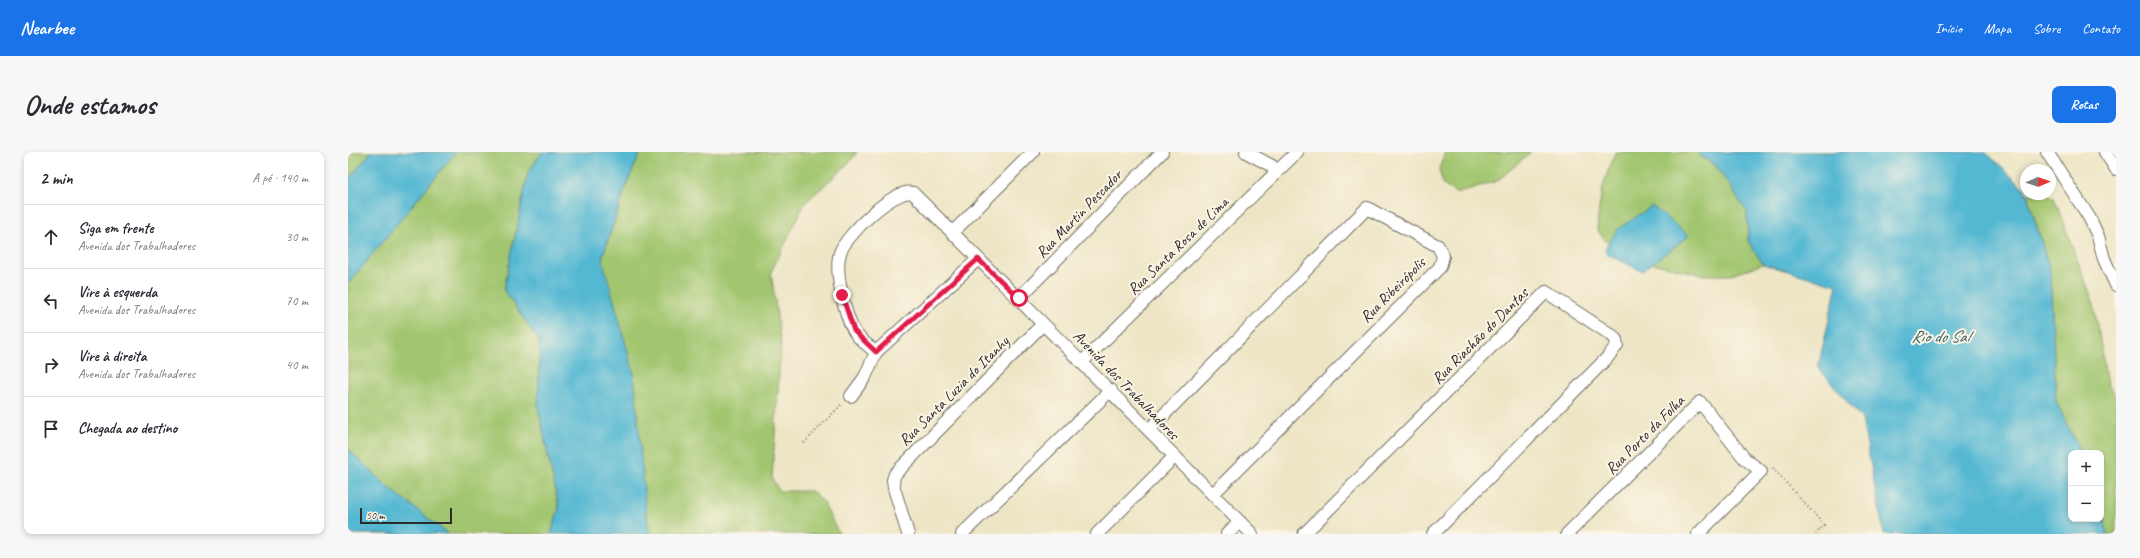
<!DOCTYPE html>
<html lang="pt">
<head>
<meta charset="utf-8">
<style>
  :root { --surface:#fff; --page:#f7f7f7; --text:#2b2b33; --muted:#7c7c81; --line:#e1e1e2; --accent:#1a73e8 }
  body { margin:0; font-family:Caveat,sans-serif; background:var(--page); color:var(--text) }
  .controls { position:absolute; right:12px; bottom:12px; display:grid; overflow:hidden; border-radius:8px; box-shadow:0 2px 6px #0003 }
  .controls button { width:36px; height:36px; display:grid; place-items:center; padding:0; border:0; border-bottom:1px solid var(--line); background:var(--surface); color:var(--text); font:20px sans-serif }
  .compass { position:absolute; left:1672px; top:12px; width:36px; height:36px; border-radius:50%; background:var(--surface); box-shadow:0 2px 6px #0003; rotate:88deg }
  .scale { position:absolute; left:12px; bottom:10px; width:92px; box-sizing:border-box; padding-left:4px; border:2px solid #2b2b2b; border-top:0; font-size:11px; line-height:14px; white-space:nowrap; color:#2b2b2b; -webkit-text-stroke:3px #fcf5e5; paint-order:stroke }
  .stop { position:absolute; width:12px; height:12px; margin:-9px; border:3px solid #e11d48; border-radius:50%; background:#fff }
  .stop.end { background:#e11d48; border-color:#fff; box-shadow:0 1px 4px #0008 }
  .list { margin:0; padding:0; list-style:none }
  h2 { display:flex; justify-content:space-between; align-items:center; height:52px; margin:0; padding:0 16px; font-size:17px }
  h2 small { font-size:13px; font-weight:400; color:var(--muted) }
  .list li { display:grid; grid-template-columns:26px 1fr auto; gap:12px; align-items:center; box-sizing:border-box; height:64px; padding:0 16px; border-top:1px solid var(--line) }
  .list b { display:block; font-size:15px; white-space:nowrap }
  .list p { margin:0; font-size:13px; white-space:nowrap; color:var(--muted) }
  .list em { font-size:13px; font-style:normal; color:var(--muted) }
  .icon { flex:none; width:22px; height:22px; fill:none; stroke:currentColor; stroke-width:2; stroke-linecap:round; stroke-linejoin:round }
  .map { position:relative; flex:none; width:1768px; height:382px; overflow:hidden; border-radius:8px }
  header { display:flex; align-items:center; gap:24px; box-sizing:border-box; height:56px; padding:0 20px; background:var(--accent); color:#fff }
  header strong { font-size:19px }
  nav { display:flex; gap:22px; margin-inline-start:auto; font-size:14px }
  .intro { display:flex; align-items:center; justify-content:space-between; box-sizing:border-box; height:96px; padding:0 24px }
  h1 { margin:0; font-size:28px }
  .button { padding:10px 18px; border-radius:8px; background:var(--accent); color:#fff; font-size:14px; font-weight:700 }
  main { display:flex; gap:24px; padding:0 24px }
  aside { flex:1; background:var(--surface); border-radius:8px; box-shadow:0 2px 6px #0003 }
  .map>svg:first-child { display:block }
</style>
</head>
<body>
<header>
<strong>Nearbee</strong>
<nav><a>Início</a><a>Mapa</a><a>Sobre</a><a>Contato</a></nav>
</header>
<div class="intro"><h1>Onde estamos</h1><a class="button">Rotas</a></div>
<main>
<aside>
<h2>2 min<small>A pé · 140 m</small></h2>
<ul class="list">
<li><svg class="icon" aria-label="ahead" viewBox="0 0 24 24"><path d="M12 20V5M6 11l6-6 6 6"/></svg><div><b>Siga em frente</b><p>Avenida dos Trabalhadores</p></div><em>30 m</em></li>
<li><svg class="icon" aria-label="left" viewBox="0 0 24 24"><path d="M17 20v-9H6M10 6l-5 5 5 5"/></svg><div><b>Vire à esquerda</b><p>Avenida dos Trabalhadores</p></div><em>70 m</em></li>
<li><svg class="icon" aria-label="right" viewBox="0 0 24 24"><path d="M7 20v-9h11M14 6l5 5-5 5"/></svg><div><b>Vire à direita</b><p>Avenida dos Trabalhadores</p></div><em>40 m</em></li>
<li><svg class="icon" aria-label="arrive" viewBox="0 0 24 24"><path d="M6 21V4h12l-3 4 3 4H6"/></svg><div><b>Chegada ao destino</b></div></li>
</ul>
</aside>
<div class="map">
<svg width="1768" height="382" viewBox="0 0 1768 382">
  <rect width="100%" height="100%" fill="#fcf5e5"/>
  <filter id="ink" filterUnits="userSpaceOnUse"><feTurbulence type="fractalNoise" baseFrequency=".025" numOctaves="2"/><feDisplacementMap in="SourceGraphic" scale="8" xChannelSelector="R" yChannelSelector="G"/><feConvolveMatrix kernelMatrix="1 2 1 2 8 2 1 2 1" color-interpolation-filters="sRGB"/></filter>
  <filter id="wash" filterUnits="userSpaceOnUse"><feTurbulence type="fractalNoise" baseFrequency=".012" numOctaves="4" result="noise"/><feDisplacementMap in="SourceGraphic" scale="16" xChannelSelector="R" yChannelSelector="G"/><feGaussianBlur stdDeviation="0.9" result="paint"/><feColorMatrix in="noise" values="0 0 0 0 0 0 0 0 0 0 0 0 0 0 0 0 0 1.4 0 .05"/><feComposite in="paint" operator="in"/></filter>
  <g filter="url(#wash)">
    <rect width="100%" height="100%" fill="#ede5c5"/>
    <g fill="#a2c670" stroke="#66784e">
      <path d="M0,0H23L0,28Z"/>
      <path d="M108,0H194L180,21L156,138L192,190L190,255L211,356L203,382H100L40,335L0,297V132Z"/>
      <path d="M293,0H509L502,10L457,51L423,120L433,193L424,326L431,339H464L475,350L491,382H302L254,106L279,31Z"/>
      <path d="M1097,0H1183L1149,29L1108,41L1095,33L1091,17Z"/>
      <path d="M1268,0H1348L1368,14L1399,60L1400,89L1415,112L1383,123H1355L1278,105L1267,100L1249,78C1251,48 1255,27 1268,0Z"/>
      <path d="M1679,42H1700L1706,46L1746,152L1759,232L1768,245V382H1759L1753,342V301H1733L1708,250L1702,118Z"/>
    </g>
    <g fill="#54b8d3" stroke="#40727f">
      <path d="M23,0H108L0,132V28Z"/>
      <path d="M194,0H293L279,31L254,106L286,222L298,360L302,382H203L211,356L190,255L192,190L156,138L180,21Z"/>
      <path d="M1348,0H1637L1677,37L1702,118L1708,250L1733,301H1723V367H1753V342L1759,382H1536L1514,267L1470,215L1489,133L1415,112L1400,89L1399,60L1368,14Z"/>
      <path d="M1304,54L1341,84L1294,119L1259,102L1257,96L1270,77Z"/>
      <path d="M0,297L40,335L100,382H0Z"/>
    </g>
  </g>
  <g filter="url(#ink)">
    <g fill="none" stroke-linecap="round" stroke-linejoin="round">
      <defs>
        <g id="minor">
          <path d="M898,0L924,14L927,22"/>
          <path d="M1699,0L1741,65L1750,84L1756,107L1768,133"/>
          <path d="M1757,0L1768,17"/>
          <path d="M605,80L685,0"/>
          <path d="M630,107L528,200C521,194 511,188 506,179C497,163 486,119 492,101C497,84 547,35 565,41L904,382"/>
          <path d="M671,146L814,0"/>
          <path d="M734,210L949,0"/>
          <path d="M503,244L517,225L528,200"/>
          <path d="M801,278L1019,56L1090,94L1095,104L1092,115L865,342"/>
          <path d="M560,382L546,336L545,328L547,322L695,172"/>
          <path d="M614,382L763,238"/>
          <path d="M749,382L826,305"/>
          <path d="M879,382L892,370"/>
          <path d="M956,382L1198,140L1265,184L1268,188L1269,193L1259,206L1085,382"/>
          <path d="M1219,382L1352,250L1397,307L1413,319L1350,382"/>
        </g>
      </defs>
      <use href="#minor" stroke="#6f6c61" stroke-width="14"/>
      <g stroke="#6f6c61" stroke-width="2" stroke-dasharray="1 3" stroke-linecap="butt">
        <path d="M456,291L494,252"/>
        <path d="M1425,316L1476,373L1468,382"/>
      </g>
      <use href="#minor" stroke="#fff" stroke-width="12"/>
    </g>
  </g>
  <g fill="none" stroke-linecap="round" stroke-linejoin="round" filter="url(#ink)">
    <path stroke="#e11d48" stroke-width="5" d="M494,143L506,179L528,200L630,107L671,146"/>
  </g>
  <g text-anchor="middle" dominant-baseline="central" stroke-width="4" stroke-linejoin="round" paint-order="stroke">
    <g font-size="16" fill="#2b2b2b" stroke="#fcf5e5">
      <text transform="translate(731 62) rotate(-46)">Rua Martin Pescador</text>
      <text transform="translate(830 94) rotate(-44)">Rua Santa Rosa de Lima</text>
      <text transform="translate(1045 138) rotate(-45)">Rua Ribeirópolis</text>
      <text transform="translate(1132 184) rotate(-45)">Rua Riachão do Dantas</text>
      <text transform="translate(778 233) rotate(46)">Avenida dos Trabalhadores</text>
      <text transform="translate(606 239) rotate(-45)">Rua Santa Luzia do Itanhy</text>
      <text transform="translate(1297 283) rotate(-45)">Rua Porto da Folha</text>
    </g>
    <g font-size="17" font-style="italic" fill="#395c66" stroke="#fcf5e5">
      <text x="1592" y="184">Rio do Sal</text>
    </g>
  </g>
</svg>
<div class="controls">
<button>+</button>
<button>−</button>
</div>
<svg class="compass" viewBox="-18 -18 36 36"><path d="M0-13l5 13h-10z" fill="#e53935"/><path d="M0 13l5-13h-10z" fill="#7c7c81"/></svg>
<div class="scale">50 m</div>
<div class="stop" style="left:671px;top:146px"></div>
<div class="stop end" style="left:494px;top:143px"></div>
</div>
</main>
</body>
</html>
